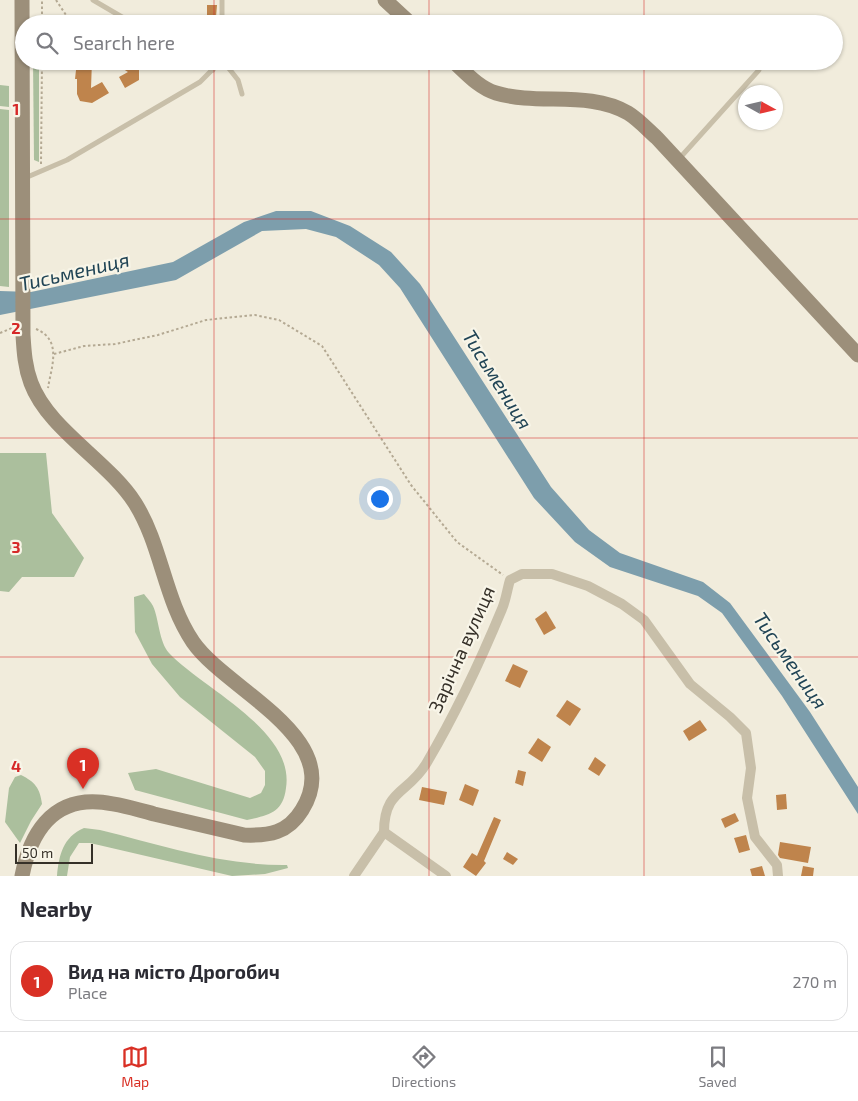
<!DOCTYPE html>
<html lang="en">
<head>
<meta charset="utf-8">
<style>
  :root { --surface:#fff; --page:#f2f2f3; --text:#2b2b33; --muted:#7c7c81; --line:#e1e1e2; --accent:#d93025 }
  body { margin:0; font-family:"Exo 2",sans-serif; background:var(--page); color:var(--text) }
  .compass { position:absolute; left:738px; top:85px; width:45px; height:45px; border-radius:50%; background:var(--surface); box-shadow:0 1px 4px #0004; rotate:98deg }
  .scale { position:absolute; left:15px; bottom:12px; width:78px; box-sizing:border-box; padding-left:5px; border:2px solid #353028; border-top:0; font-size:14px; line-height:18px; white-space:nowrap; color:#353028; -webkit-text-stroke:4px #f8f5e8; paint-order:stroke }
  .you { position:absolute; left:379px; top:498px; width:18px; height:18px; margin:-12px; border:4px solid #fff; border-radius:50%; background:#1a73e8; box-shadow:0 0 0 8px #1a73e833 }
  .badge { display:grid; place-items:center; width:32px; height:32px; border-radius:50%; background:var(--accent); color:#fff; font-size:16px; font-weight:700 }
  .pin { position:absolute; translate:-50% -41px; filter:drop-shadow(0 1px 2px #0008) }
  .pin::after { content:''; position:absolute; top:26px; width:18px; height:15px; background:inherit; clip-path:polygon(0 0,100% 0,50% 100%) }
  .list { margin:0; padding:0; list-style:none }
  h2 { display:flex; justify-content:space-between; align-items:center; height:65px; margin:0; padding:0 20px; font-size:21px }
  h2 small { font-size:16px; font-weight:400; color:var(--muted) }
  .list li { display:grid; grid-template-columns:32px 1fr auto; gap:15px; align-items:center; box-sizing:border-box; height:80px; margin:0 10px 10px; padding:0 10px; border:1px solid var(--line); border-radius:15px }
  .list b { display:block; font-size:19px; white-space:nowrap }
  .list p { margin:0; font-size:16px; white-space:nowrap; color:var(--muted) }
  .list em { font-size:16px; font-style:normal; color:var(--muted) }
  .icon { flex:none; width:28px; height:28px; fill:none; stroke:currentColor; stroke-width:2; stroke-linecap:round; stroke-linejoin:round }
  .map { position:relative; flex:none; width:858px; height:876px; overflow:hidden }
  .search { position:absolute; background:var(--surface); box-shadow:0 1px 4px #0004; left:15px; right:15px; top:15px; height:55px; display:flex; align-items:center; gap:12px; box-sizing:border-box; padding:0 18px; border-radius:28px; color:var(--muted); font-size:19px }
  .sheet { height:155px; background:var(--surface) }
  nav { display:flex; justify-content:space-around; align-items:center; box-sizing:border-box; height:70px; border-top:1px solid var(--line); background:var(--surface); font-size:14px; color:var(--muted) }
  nav a { display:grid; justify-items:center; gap:2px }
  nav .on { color:var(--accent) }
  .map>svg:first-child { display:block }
</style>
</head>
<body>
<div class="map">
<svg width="858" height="876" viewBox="0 0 858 876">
  <rect width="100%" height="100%" fill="#f1ecdc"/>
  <g fill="#abbf9d">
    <path d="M33,61H39V162L34,160Z"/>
    <path d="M0,85L9,86V107L0,106Z"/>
    <path d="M0,109L9,110V287L0,286Z"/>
    <path d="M0,453H46L52,513L84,558L74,577H22L9,592L0,591Z"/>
    <path d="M144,594C147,598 151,602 153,606C159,619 159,642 169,653C203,689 295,730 286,788C283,813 269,815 247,820L135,790L128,773L156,769L250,798L261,793L265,785V771L255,757L180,697L152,664L135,632L134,597Z"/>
    <path d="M21,775C35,782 40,788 42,804L31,821L20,843L5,822L9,788L15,777Z"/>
    <path d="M84,828L100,830C161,845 224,866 287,865L288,868L265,874L232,876L90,843H79L70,857L67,876H57C59,855 63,837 84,828Z"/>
  </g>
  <path fill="#7d9eac" d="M276,211H311L350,226L391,252L420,284L551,487L589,530L620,553L703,582L730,603L810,712L858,787V814L782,696L722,613L698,596L610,567L575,542L534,498L400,288L379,265L336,237L306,229L262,231L176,280L0,315V291L31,292L173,262L244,222Z"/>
  <g fill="#bf844c">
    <path d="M207,5H217L216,17H207Z"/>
    <path d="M77,61H92L91,88L102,82L109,93L92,103L80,101L77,94V79H75Z"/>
    <path d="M123,61H132L139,65V80L125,88L119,77L128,72L120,67Z"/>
    <path d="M546,611L556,628L544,635L535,619Z"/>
    <path d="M513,664L528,671L520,688L505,681Z"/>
    <path d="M567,700L581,709L570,726L556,716Z"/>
    <path d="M700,720L707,730L689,741L683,731Z"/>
    <path d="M538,738L551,747L542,762L528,753Z"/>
    <path d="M595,757L606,765L599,776L588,769Z"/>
    <path d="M518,770L526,772L523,786L515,783Z"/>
    <path d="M465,784L479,790L473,806L459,800Z"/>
    <path d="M422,787L447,792L444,805L419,800Z"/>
    <path d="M786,794L787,809L777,810L776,795Z"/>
    <path d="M735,813L739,821L725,828L721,819Z"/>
    <path d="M494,817L501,820L484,861L486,863L476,876L463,867L472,853L477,856Z"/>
    <path d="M746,835L750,850L739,853L734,838Z"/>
    <path d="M780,842L811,847L808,863L780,858L778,855Z"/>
    <path d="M507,852L518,859L513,865L503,859Z"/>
    <path d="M762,866L765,876H752L750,869Z"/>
    <path d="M803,866L814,868L813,876H801Z"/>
  </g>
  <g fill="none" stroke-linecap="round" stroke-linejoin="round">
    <g stroke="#b4a993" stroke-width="2" stroke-dasharray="2.5 2.5" stroke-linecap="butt">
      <path d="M56,0L72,24"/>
      <path d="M42,24V0"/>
      <path d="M41,164L42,61"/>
      <path d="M36,329C63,340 51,368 48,388"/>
      <path d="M0,333L12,328"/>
      <path d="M54,354L84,346L115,344L158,335L206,320L255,315L279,320L322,346L411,485L457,542L503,575"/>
    </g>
    <g stroke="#c8bfa9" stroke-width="5">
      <path d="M93,0L134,24"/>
      <path d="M222,24V0"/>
      <path d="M198,61L213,70"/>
      <path d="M223,61L238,80L242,94"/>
      <path d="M678,160L759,70"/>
      <path d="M25,178L67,160L200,82L221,61"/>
    </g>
    <g stroke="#c8bfa9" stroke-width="10">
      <path d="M384,832C384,789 408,794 426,764C455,715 480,662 502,609C506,600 507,590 510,580L522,574H552L588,586L622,604L644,620L690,684L730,717L746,733L751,768L747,798L755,837L777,865L778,876"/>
      <path d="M354,876L384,832L446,876"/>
    </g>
    <g stroke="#9c8f7a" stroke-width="15">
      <path d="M22,0L23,335C24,352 25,367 31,383C48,429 108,461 135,503C162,546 164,599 193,642C226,690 347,738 302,810C288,833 269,836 244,835C214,828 184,821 154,814C136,809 117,803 98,802C51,799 30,835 22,876"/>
      <path d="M385,0L411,24"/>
      <path d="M453,61C466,73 479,88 496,93C539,106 588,90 628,113C638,119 648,130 657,138L858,355"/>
    </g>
  </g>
  <path fill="none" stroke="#d62828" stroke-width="1" stroke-opacity="0.55" d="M214,0V24M429,0V24M644,0V24M214,61V876M429,61V876M644,61V876M0,219H858M0,438H858M0,657H858"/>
  <g text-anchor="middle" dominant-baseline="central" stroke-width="4.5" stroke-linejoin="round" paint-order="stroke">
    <g font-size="19" fill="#353028" stroke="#f8f5e8">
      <text transform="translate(461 649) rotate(-66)">Зарічна вулиця</text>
    </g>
    <g font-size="20" font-style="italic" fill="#204455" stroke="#f8f5e8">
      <text transform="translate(74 271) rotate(-13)">Тисьмениця</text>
      <text transform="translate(498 379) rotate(58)">Тисьмениця</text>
      <text transform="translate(791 660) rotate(55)">Тисьмениця</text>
    </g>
  </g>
  <g font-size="16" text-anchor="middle" font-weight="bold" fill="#d62828" stroke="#f8f5e8" stroke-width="4.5" stroke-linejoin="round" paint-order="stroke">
    <text x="16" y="115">1</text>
    <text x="16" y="334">2</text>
    <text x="16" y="553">3</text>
    <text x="16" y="772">4</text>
  </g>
</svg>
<svg class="compass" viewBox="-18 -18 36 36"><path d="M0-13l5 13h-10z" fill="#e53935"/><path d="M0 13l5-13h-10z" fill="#7c7c81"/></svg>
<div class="scale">50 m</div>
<div class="you"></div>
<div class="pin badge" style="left:83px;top:789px">1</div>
<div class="search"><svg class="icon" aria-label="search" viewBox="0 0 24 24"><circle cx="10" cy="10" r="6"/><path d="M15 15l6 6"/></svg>Search here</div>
</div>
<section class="sheet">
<h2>Nearby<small></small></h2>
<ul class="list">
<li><span class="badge">1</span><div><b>Вид на місто Дрогобич</b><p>Place</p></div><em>270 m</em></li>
</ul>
</section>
<nav>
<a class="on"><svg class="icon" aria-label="map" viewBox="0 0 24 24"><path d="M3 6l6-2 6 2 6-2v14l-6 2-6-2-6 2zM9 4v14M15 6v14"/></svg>Map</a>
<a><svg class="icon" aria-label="directions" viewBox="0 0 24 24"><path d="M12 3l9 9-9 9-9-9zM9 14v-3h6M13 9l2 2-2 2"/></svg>Directions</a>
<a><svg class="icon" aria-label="saved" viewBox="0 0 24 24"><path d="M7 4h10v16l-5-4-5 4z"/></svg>Saved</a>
</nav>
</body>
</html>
